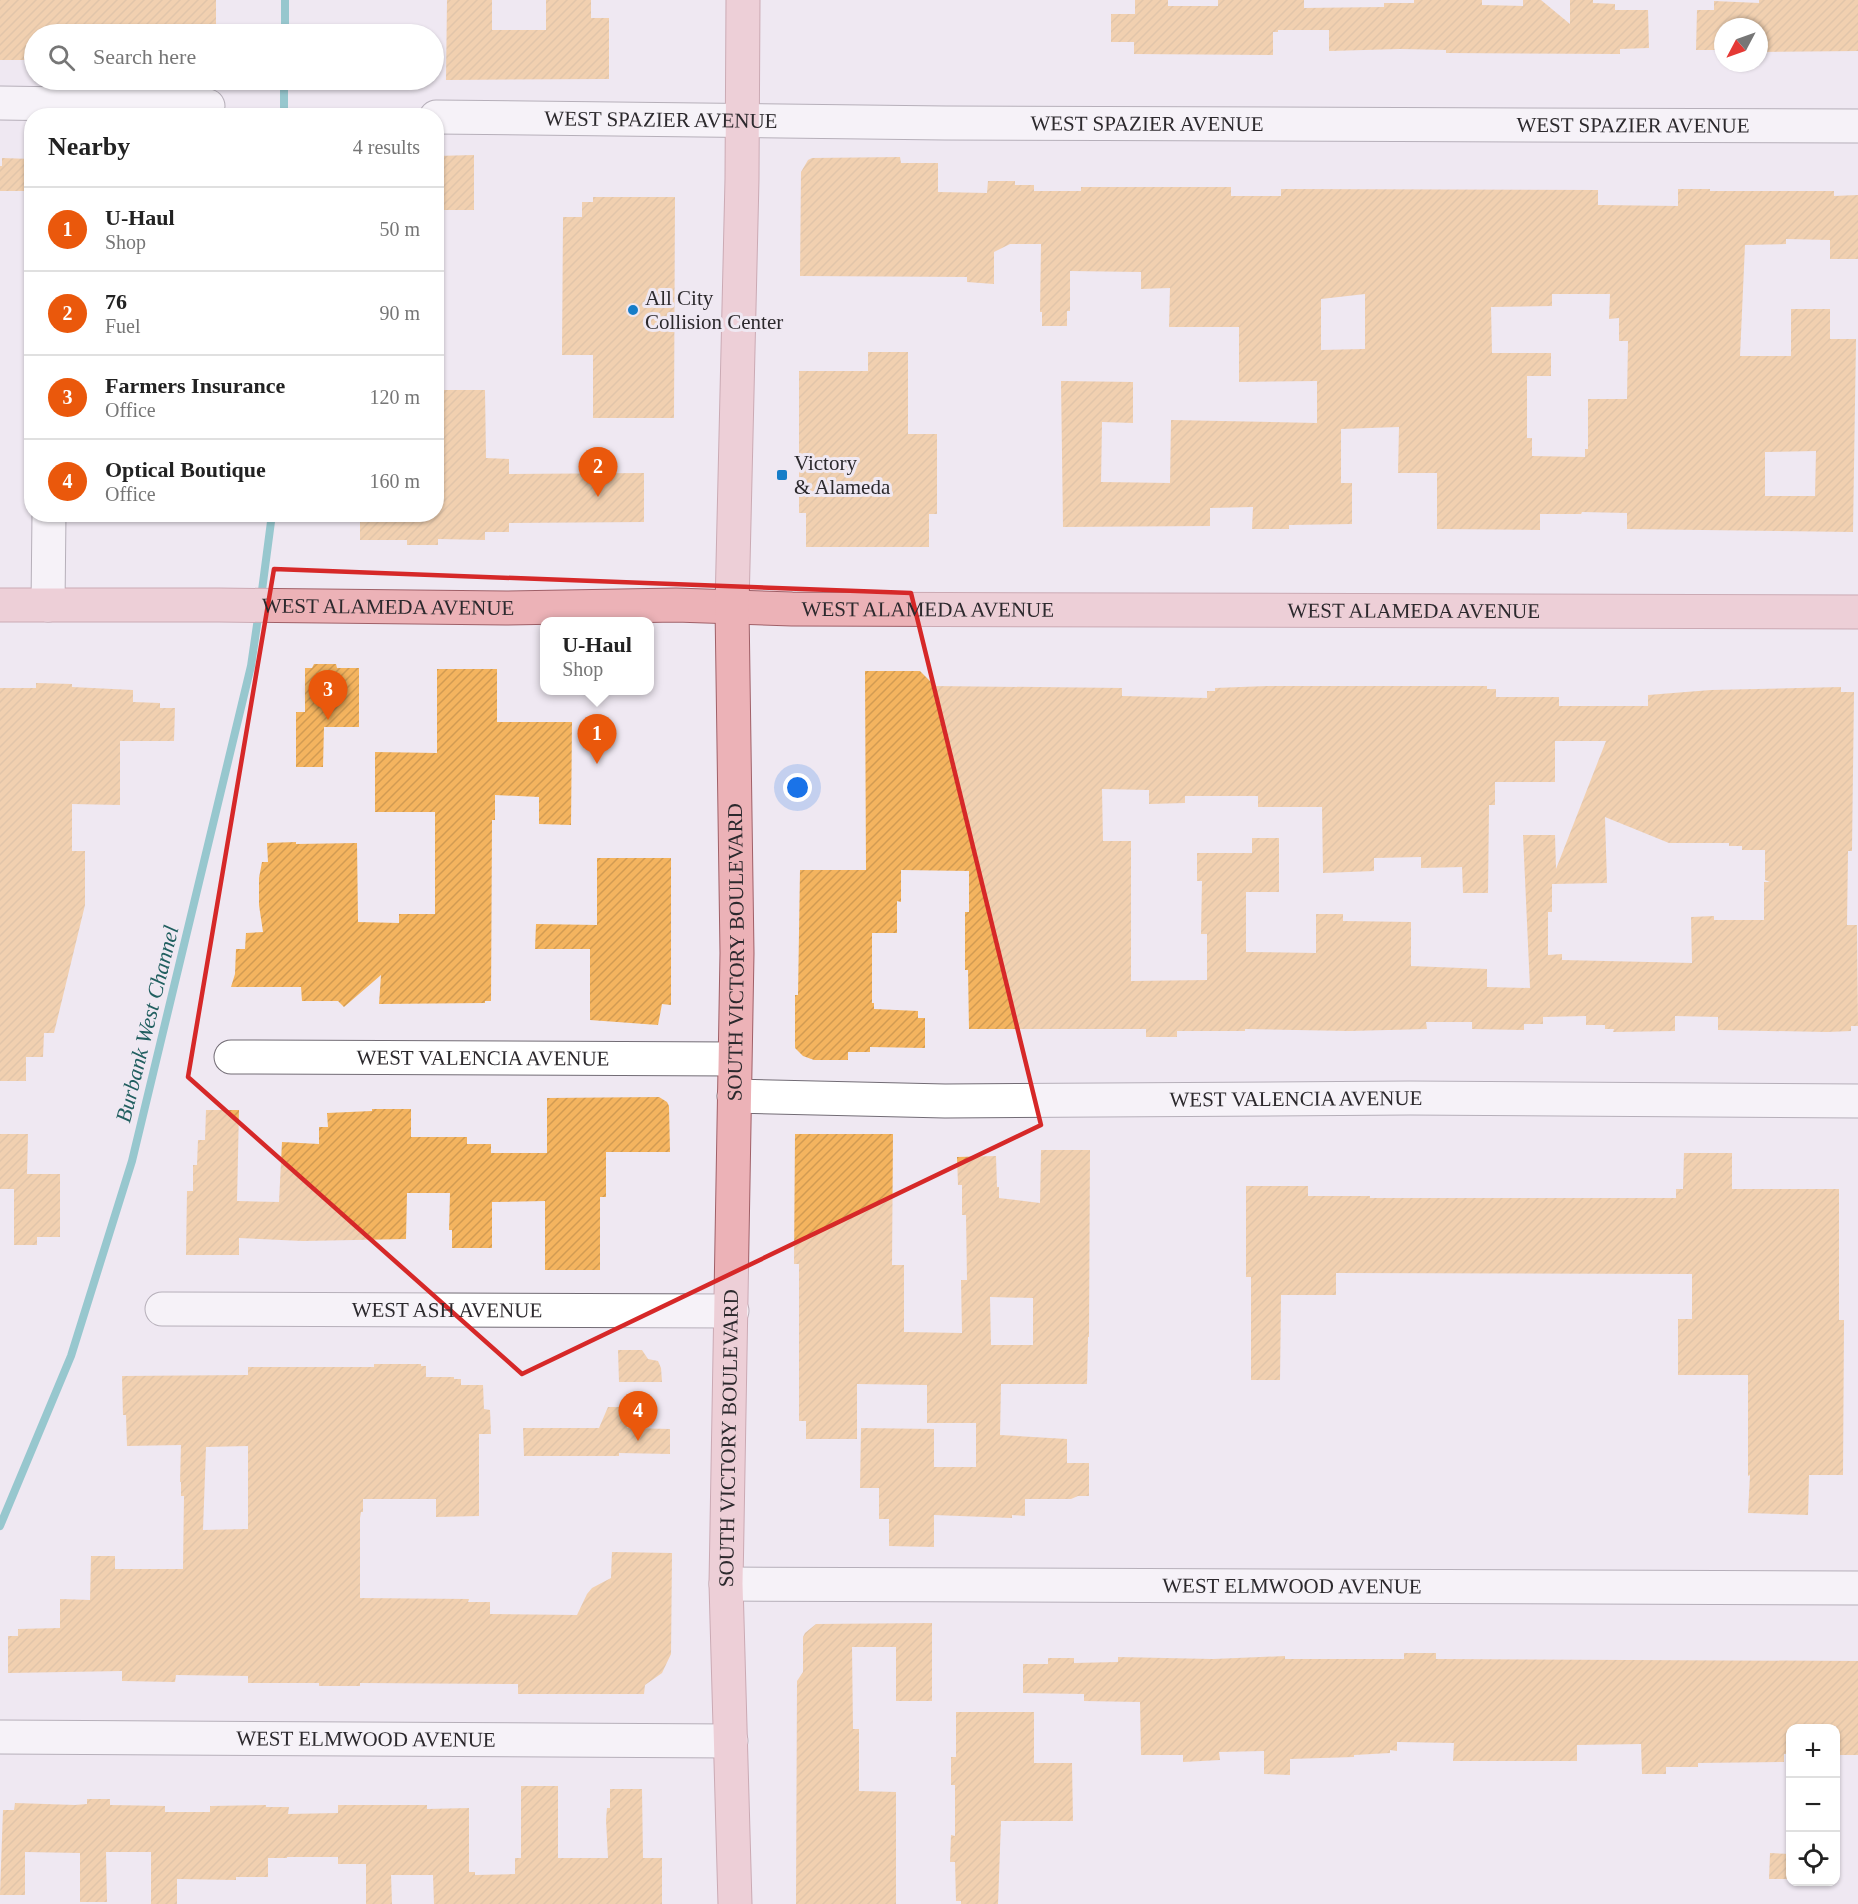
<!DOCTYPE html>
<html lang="en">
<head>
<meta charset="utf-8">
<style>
  :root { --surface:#fff; --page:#f6f6f6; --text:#222; --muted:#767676; --line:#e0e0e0; --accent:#ea580c }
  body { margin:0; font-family:"Times New Roman",serif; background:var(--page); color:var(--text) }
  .controls { position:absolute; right:18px; bottom:18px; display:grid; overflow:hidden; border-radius:12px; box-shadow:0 2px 4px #0004 }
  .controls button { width:54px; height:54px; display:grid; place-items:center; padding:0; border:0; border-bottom:2px solid var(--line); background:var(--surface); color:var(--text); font:30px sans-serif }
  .compass { position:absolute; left:1714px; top:18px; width:54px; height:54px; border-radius:50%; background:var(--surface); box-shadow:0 2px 4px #0004; rotate:229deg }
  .you { position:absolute; left:798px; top:788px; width:21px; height:21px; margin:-15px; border:4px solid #fff; border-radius:50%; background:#1a73e8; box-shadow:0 0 0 9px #1a73e833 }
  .badge { display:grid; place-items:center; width:39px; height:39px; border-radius:50%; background:var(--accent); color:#fff; font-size:20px; font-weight:700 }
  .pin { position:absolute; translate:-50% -50px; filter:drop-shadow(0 2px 3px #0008) }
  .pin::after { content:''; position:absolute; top:32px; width:21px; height:18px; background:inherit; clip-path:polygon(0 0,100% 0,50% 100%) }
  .popup { position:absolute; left:540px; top:617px; width:114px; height:78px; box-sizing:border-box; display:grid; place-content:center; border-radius:12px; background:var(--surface); filter:drop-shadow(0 2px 4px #0005); font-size:20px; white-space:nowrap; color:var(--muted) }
  .popup b { font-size:22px; color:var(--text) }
  .popup::after { content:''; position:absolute; left:50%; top:100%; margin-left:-12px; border:12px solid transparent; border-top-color:var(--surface) }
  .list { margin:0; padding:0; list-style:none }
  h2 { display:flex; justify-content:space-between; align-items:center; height:78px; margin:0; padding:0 24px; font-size:26px }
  h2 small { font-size:20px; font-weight:400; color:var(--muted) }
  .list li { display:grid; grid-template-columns:39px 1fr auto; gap:18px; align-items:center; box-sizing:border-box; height:84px; padding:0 24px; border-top:2px solid var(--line) }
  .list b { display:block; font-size:22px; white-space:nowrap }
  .list p { margin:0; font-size:20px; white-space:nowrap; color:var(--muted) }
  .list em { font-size:20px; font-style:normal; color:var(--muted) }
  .icon { flex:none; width:33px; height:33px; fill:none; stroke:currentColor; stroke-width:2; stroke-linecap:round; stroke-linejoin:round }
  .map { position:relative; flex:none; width:1858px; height:1904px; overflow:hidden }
  .search { position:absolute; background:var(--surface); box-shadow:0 2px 4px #0004; left:24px; top:24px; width:420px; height:66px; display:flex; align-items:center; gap:15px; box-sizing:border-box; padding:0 21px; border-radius:33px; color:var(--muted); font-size:22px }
  .panel { position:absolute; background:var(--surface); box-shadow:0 2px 4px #0004; left:24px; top:108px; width:420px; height:414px; border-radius:24px }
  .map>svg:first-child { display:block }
</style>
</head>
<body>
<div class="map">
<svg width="1858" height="1904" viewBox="0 0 1858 1904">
  <defs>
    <pattern id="building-hatch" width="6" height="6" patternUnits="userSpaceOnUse" patternTransform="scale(1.5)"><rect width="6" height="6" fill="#f4b45f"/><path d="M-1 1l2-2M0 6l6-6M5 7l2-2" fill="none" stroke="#d19b53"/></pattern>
  </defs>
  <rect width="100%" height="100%" fill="#efe8f2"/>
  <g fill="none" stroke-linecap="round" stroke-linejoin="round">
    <g stroke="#2ea0a3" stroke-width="8">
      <path d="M285,34V0"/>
      <path d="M284,116V80"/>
      <path d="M261,598L272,514"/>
      <path d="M0,1526L71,1356L132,1161L251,666L259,611"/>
    </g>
  </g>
  <g fill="url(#building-hatch)" fill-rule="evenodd">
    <path d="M0,0H216V34H34V60H0Z"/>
    <path d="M447,0H492V30H546V0H591V18H609V79L446,80Z"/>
    <path d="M1135,0H1168V6H1218V0H1304V8L1384,7V3H1414V0H1482V5L1523,6V0H1541L1570,24V0H1593V3L1615,4V10H1648L1649,48L1620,49V54L1446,53V50L1400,49L1329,51V30H1278V32H1273V55L1134,54V42H1111V14H1135Z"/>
    <path d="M1759,0H1858V51L1760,52L1759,27H1723V50H1696L1697,10H1714V1L1759,3Z"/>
    <path d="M474,155V210H436V156Z"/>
    <path d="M900,157L901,163H938V192L987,193L988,181H1015V185H1034V191H1081V187H1231V196H1281V189L1598,190V205L1678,206V189H1710V191H1834V196L1858,195V259H1830V240L1786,239V244L1745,245L1740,356H1791V309H1830V339H1856L1853,532L1627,529V513L1582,512L1581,514H1540V530L1437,529V473H1398L1399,427L1341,429V483H1352V524L1289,525V529H1252L1253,507L1210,508V526L1063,527L1061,381L1133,382V423L1102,422L1101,482L1170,483L1171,420L1317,423V381L1239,382V327H1169L1170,288L1141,289V272L1070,271V311H1067V326H1042V312H1040L1041,244H1010L994,252V284L967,282V277L800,276L801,172L808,160L812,158ZM1365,294V349L1321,350V299ZM1552,294H1610L1609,319L1619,318V341H1628L1627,399H1588V449H1585V457L1532,456V438H1527V376H1551V353H1492L1491,307L1552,306ZM1816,451L1815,496H1765V452Z"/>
    <path d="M2,158L32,159V191H0V166H2Z"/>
    <path d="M593,197H675L674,418H593V355H562L563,217H582V202H593Z"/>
    <path d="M868,352H908V434H937V514H929V547H806V513H799V371H868Z"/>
    <path d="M436,390H485L486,458L509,459V474L644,473V522L509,523V532H485V540L438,539V545H407V540H360V514H436Z"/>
    <path d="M314,664H336L337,668H359V727H324L323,767H296V712H305V668H312Z"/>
    <path d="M437,669H497V722H572L571,825L539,824V797L495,795V820H492L491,1001H485V1003L379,1004L381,975L344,1007L338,1001H302L301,987H231L235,974L236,949H245L246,933L263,932L259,905V878L262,862H268L267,843L296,842V844L357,843L358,922L399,923V914H435V812H375V752L437,753Z"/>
    <path d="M865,671H920L935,686L1122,688V696L1207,698V691H1215V688L1267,686H1487V689H1496V697H1559V706H1648V695L1711,690L1841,687V692H1854L1852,851H1848L1847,925H1857L1858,1026H1851V1031L1827,1032L1718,1030V1017L1675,1016V1031L1613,1032L1614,1029H1605V1025H1586V1016L1543,1017V1024H1524V1030L1472,1029V1022H1426L1427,1029L1349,1031L1245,1029V1031H1177V1037H1146V1029H969L968,970H965V912H969V871L901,870V902L897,901V933H872V1003H874V1009L918,1011V1018H925V1048L870,1047V1052H848V1060H814L803,1056L795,1048V995H798L800,870H866ZM1555,741H1606L1556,869L1555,835H1523L1530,988L1487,987V969L1411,966V922L1343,921V914H1316V953L1246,952V892H1279V838H1252V853H1197V881H1202L1201,934H1207V980L1131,981V841H1103L1102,789L1149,790V804L1185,803V796H1258V807H1322L1323,873L1374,871V858L1421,857V868L1462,867L1463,893H1488L1489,805H1495V782H1555ZM1605,817L1669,843H1729V846H1742V850H1765V880L1770,882H1764V920H1714V916L1691,917L1692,963L1562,960V954L1548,955V912H1552V884L1607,883Z"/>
    <path d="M36,683L72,684V687L133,690V702L160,703V708H175L174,741H120V805L72,804V851H85V905L54,1033H44L43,1057H26V1081H0V688H36Z"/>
    <path d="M597,858H671V1005L662,1004L658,1025L590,1020V949H535L536,924L597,925Z"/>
    <path d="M659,1097L667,1102L669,1106L670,1152H606V1197H600V1270H545V1201L492,1202V1248H452V1230H449L450,1193H407L406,1239L303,1241L239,1238V1255H186L187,1191H193V1165H197L198,1140H205L206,1110H239L237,1201L279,1202L282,1142L319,1144V1127H328L327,1113L372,1111V1109H411V1137H467V1144H491V1153H547V1098Z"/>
    <path d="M0,1134H28L27,1174H60V1237H37V1245H14V1189H0Z"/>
    <path d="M795,1134H893L892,1265H904V1332L962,1333L961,1280H967L966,1215H962V1185H958L957,1157L996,1156L997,1187H999V1198L1040,1203L1041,1150H1090L1089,1337H1088L1087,1384H1001L1000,1435L1067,1439V1463H1089V1496H1078L1071,1499H1025V1516L1012,1515V1518L934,1515V1547L889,1546V1519H879V1488H860L861,1428L934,1429V1467H976V1423H927V1385L857,1384V1439H806V1421H799V1264H794ZM990,1297L1033,1298V1345H991Z"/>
    <path d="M1684,1153H1732V1189H1839V1320H1844L1843,1475H1809L1808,1515L1748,1513L1750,1475L1748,1476V1375H1678V1319H1692V1274L1336,1273V1295H1281L1280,1380H1251V1277H1246V1186H1308V1196H1370V1198H1676V1189H1683Z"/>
    <path d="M618,1350H642L648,1359L658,1361L661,1368L662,1382H619Z"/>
    <path d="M374,1364H421V1366H426V1377H454V1379H461V1385H483L484,1409L490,1410L491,1434H479V1516L436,1517V1499H363V1512H361L360,1518V1598L469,1599L468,1602H490V1614L577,1615L587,1594L592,1588L611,1578L612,1552L672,1553L671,1654L662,1673L645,1685L644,1694H518V1684L360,1683V1686H319V1683H248V1676L176,1675L175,1682L122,1681V1671L8,1673V1636H18V1629L60,1628V1599L90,1600L91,1556H115V1569H183L184,1496H181V1482H180L181,1445L127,1446L126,1415H123L122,1376L248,1375V1367H374ZM248,1446V1529L203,1530L206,1447Z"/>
    <path d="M608,1407H628L627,1428L670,1429V1454L619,1453V1456H524L523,1428H599Z"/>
    <path d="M932,1623V1701H896V1647H852L853,1729H859V1791L896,1792V1904H796L797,1681L803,1672V1637L805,1633L816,1624Z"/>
    <path d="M1404,1653H1436V1659L1858,1661V1755H1836V1726H1791V1754H1784V1762L1698,1763V1767H1666V1774H1642L1641,1744L1577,1745V1761H1453L1454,1743L1397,1742V1751L1390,1750V1753L1354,1755V1757L1290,1759V1775L1264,1774V1751L1219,1752L1220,1760L1183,1762V1755H1141L1140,1702L1084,1701V1694L1023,1693V1664H1048V1658H1074V1663L1118,1662V1657L1213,1659L1285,1656V1659H1404Z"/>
    <path d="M956,1712H1034V1763H1072L1073,1821H1001L998,1904H961V1901H956L955,1862H950L951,1835L955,1836V1785H951V1757H956Z"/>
    <path d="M521,1786H558V1858H608L606,1820L607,1808H610V1789H642L643,1858H662V1904H434L433,1875H391L392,1904H366V1864H338V1857H287V1858H268V1877H236V1880L177,1879V1904H151V1852H106L107,1902H80V1853L25,1852V1895H0L3,1810H14L15,1803L75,1805L87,1804V1799H110V1805L165,1806V1812H210V1806L266,1805V1807H289L288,1814L338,1813V1805H427V1809L469,1808V1872H475V1875L515,1874V1858H521Z"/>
    <path d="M1770,1853L1791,1854V1879H1769Z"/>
  </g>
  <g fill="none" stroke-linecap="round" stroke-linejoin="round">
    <defs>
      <g id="minor">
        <path d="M0,103L208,106"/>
        <path id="s1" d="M436,117L945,123L1858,126"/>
        <path d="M48,605L49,514"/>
        <path id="s2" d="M231,1057L734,1059"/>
        <path id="s3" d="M734,1096L945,1101L1410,1098L1858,1101"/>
        <path id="s4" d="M162,1309L732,1311"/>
        <path id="s5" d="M726,1584L1858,1588"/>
        <path id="s6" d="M0,1737L731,1741"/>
      </g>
      <g id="major">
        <path id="s7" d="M0,605H219L506,608L676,605L792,609L1858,612"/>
        <path id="s8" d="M735,1904L726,1584L737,953L732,607L742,179L743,0"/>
      </g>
    </defs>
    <use href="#minor" stroke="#726c75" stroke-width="35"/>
    <use href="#major" stroke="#a06068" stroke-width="35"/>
    <use href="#minor" stroke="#fff" stroke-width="33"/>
    <use href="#major" stroke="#ecb2b7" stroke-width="33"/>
  </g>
  <path d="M0 0H1858V1904H0ZM274,569L911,593L1041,1125L522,1374L188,1077Z" fill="#efe8f2" fill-opacity=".55" fill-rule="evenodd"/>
  <path fill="none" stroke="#d62828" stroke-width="4.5" stroke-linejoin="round" d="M274,569L911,593L1041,1125L522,1374L188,1077Z"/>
  <g fill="#167dc8" stroke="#efe8f2" stroke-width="2">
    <circle cx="633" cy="310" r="6"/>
    <rect x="776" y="469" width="12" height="12" rx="3"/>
  </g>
  <g text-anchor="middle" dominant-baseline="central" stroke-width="6" stroke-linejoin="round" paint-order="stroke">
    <g font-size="21" fill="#2c292d" stroke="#efe8f2">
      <text stroke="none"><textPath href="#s1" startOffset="225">WEST SPAZIER AVENUE</textPath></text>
      <text stroke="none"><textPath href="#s1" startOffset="711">WEST SPAZIER AVENUE</textPath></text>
      <text stroke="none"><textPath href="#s1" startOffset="1197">WEST SPAZIER AVENUE</textPath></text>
      <text stroke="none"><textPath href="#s7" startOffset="388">WEST ALAMEDA AVENUE</textPath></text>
      <text stroke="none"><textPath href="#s7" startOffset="928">WEST ALAMEDA AVENUE</textPath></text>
      <text stroke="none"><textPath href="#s7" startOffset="1414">WEST ALAMEDA AVENUE</textPath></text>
      <text stroke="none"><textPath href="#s8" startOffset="952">SOUTH VICTORY BOULEVARD</textPath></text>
      <text stroke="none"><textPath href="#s2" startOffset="252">WEST VALENCIA AVENUE</textPath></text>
      <text stroke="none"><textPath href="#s3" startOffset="562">WEST VALENCIA AVENUE</textPath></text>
      <text stroke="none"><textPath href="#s4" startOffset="285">WEST ASH AVENUE</textPath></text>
      <text stroke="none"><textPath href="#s8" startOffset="466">SOUTH VICTORY BOULEVARD</textPath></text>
      <text stroke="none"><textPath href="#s5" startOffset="566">WEST ELMWOOD AVENUE</textPath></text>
      <text stroke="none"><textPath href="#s6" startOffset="366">WEST ELMWOOD AVENUE</textPath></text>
    </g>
    <g font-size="21" fill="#2c292d" stroke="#efe8f2" text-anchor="start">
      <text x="645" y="298">All City<tspan x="645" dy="24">Collision Center</tspan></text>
      <text x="794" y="463">Victory<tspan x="794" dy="24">&amp; Alameda</tspan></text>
    </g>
    <g font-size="22" font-style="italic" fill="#215f60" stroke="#efe8f2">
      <text transform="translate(147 1024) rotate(-76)">Burbank West Channel</text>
    </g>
  </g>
</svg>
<div class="controls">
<button>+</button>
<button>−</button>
<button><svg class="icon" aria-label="locate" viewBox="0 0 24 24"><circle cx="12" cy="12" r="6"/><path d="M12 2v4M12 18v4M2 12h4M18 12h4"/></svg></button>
</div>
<svg class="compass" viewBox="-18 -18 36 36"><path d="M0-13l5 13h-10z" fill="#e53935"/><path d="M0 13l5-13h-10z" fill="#767676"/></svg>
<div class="you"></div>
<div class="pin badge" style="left:597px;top:764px">1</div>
<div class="popup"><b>U-Haul</b>Shop</div>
<div class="pin badge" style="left:598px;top:497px">2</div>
<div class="pin badge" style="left:328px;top:720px">3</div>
<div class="pin badge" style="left:638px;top:1441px">4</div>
<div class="search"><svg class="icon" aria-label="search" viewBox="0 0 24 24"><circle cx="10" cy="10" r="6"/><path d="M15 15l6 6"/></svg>Search here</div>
<section class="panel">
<h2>Nearby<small>4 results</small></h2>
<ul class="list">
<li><span class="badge">1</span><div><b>U-Haul</b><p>Shop</p></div><em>50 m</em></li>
<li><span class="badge">2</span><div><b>76</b><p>Fuel</p></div><em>90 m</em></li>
<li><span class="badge">3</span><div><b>Farmers Insurance</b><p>Office</p></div><em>120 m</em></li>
<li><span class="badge">4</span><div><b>Optical Boutique</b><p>Office</p></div><em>160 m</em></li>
</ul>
</section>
</div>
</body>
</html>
